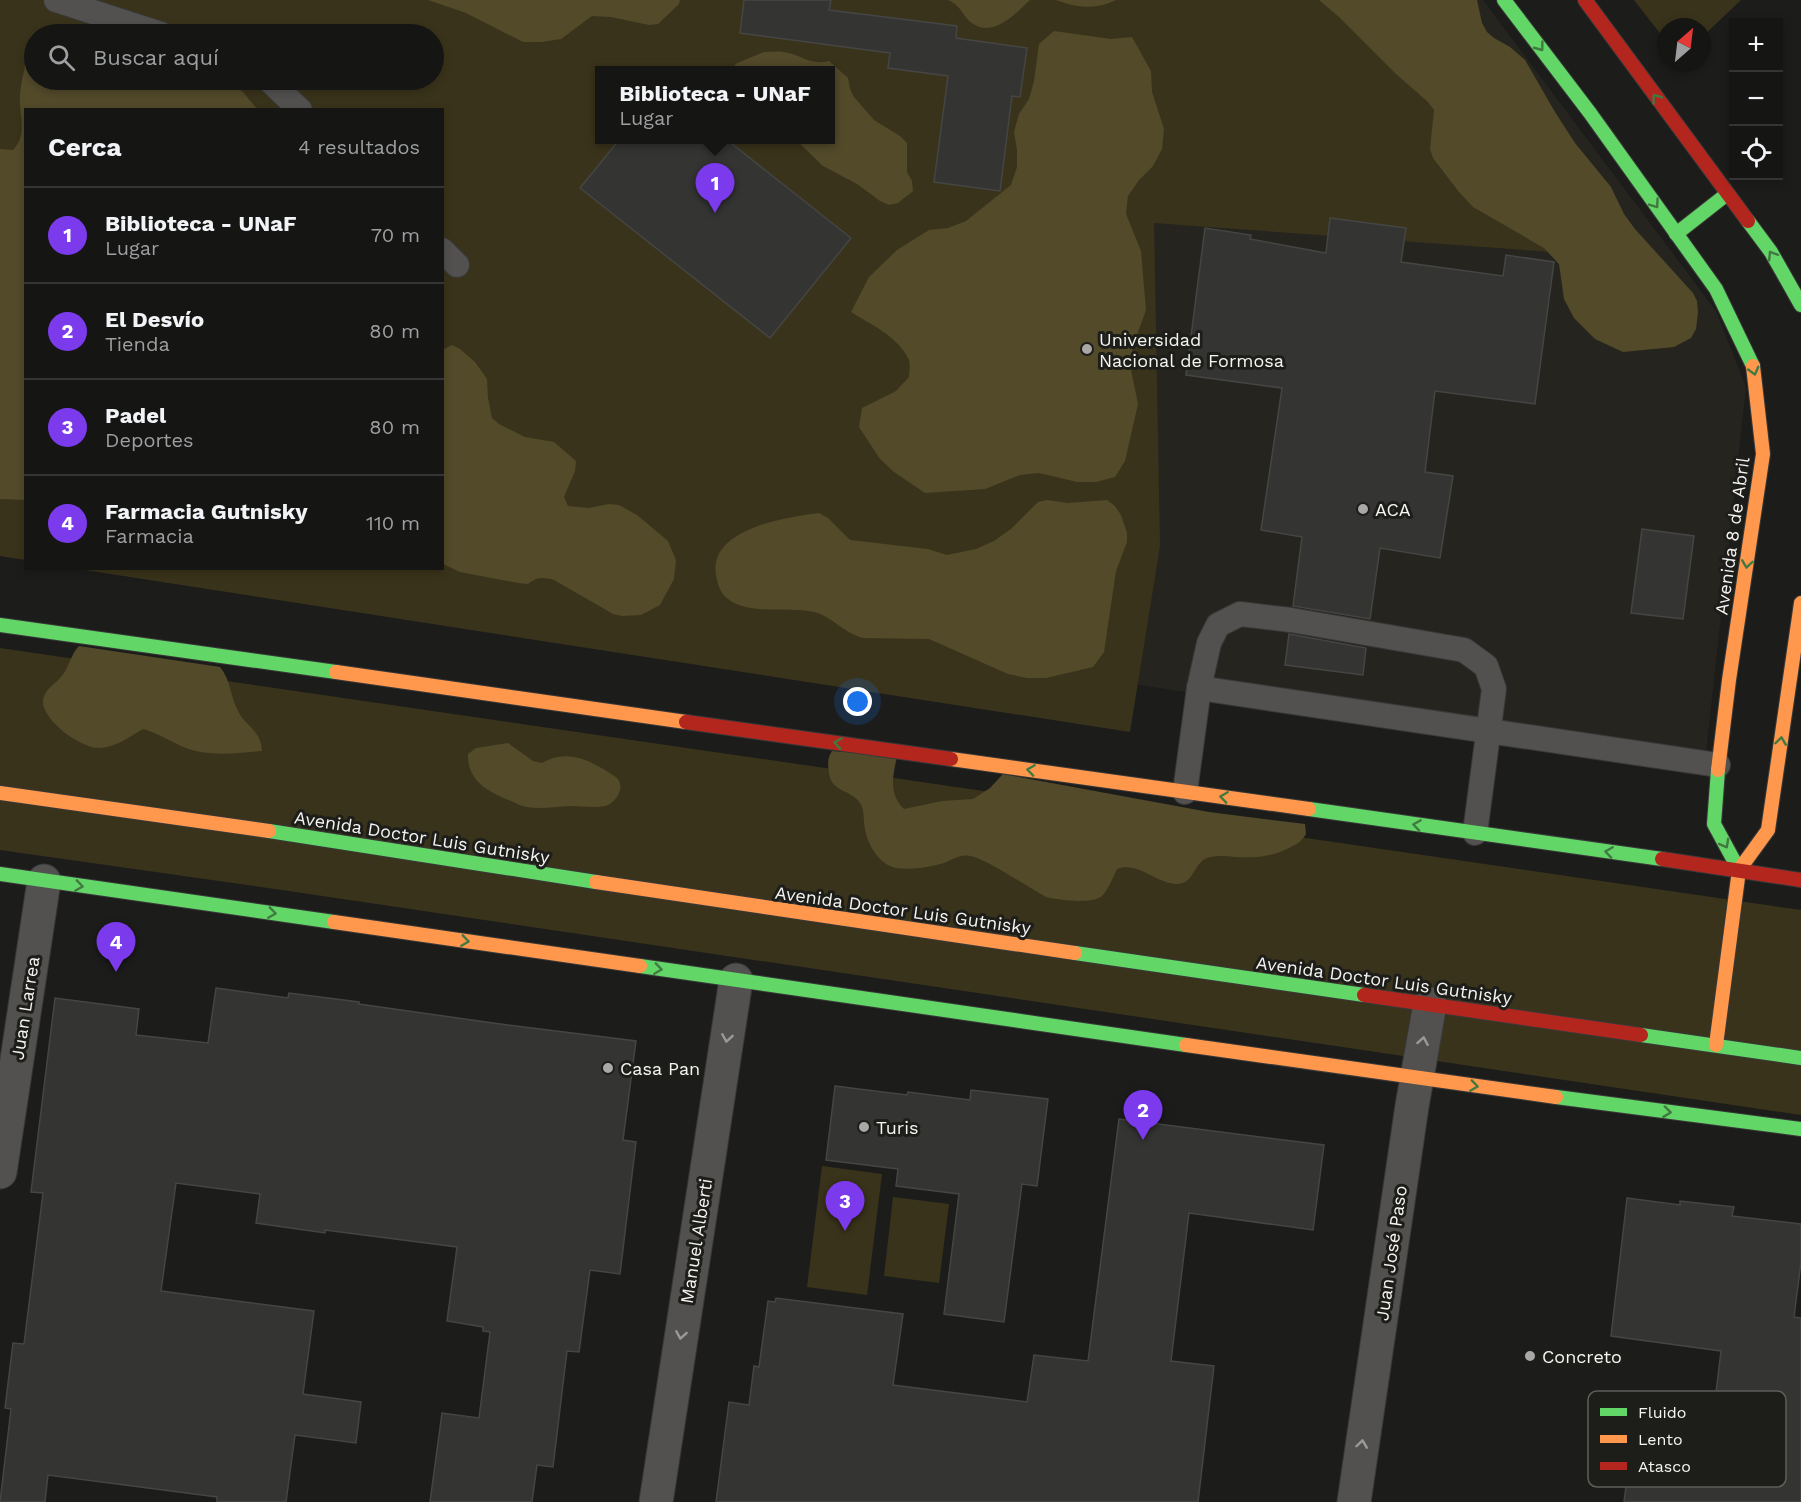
<!DOCTYPE html>
<html lang="es">
<head>
<meta charset="utf-8">
<style>
  :root { --surface:#151514; --page:#1e1e1d; --text:#f1f3f6; --muted:#9d9fa0; --line:#343434; --accent:#7c3aed }
  body { margin:0; font-family:"Work Sans",sans-serif; background:var(--page); color:var(--text) }
  .controls { position:absolute; right:18px; top:18px; display:grid; overflow:hidden; border-radius:0px; box-shadow:0 3px 9px #0003 }
  .controls button { width:54px; height:54px; display:grid; place-items:center; padding:0; border:0; border-bottom:2px solid var(--line); background:var(--surface); color:var(--text); font:30px sans-serif }
  .compass { position:absolute; left:1657px; top:18px; width:54px; height:54px; border-radius:50%; background:var(--surface); box-shadow:0 3px 9px #0003; rotate:28deg }
  .you { position:absolute; left:858px; top:702px; width:21px; height:21px; margin:-15px; border:4px solid #fff; border-radius:50%; background:#1a73e8; box-shadow:0 0 0 9px #1a73e833 }
  .badge { display:grid; place-items:center; width:39px; height:39px; border-radius:50%; background:var(--accent); color:#fff; font-size:20px; font-weight:700 }
  .pin { position:absolute; translate:-50% -50px; filter:drop-shadow(0 2px 3px #0008) }
  .pin::after { content:''; position:absolute; top:32px; width:21px; height:18px; background:inherit; clip-path:polygon(0 0,100% 0,50% 100%) }
  .popup { position:absolute; left:595px; top:66px; width:240px; height:78px; box-sizing:border-box; display:grid; place-content:center; border-radius:0px; background:var(--surface); filter:drop-shadow(0 2px 4px #0005); font-size:20px; white-space:nowrap; color:var(--muted) }
  .popup b { font-size:22px; color:var(--text) }
  .popup::after { content:''; position:absolute; left:50%; top:100%; margin-left:-12px; border:12px solid transparent; border-top-color:var(--surface) }
  .list { margin:0; padding:0; list-style:none }
  h2 { display:flex; justify-content:space-between; align-items:center; height:78px; margin:0; padding:0 24px; font-size:26px }
  h2 small { font-size:20px; font-weight:400; color:var(--muted) }
  .list li { display:grid; grid-template-columns:39px 1fr auto; gap:18px; align-items:center; box-sizing:border-box; height:96px; padding:0 24px; border-top:2px solid var(--line) }
  .list b { display:block; font-size:22px; white-space:nowrap }
  .list p { margin:0; font-size:20px; white-space:nowrap; color:var(--muted) }
  .list em { font-size:20px; font-style:normal; color:var(--muted) }
  .icon { flex:none; width:33px; height:33px; fill:none; stroke:currentColor; stroke-width:2; stroke-linecap:round; stroke-linejoin:round }
  .map { position:relative; flex:none; width:1801px; height:1502px; overflow:hidden }
  .search { position:absolute; background:var(--surface); box-shadow:0 3px 9px #0003; left:24px; top:24px; width:420px; height:66px; display:flex; align-items:center; gap:15px; box-sizing:border-box; padding:0 21px; border-radius:33px; color:var(--muted); font-size:22px }
  .panel { position:absolute; background:var(--surface); box-shadow:0 3px 9px #0003; left:24px; top:108px; width:420px; height:462px; border-radius:0px }
  .map>svg:first-child { display:block }
</style>
</head>
<body>
<div class="map">
<svg width="1801" height="1502" viewBox="0 0 1801 1502">
  <rect width="100%" height="100%" fill="#1c1c1b"/>
  <path fill="#26241e" fill-rule="evenodd" d="M0,0H1483L1716,311L1746,387L1704,771L379,569L442,568V110H26ZM34,34H434V80H34ZM600,70H831V140H600Z"/>
  <g fill="#3a331b" fill-rule="evenodd">
    <path d="M0,0H1393L1580,254L1154,223L1160,546L1130,732L78,569L442,568V110H26L25,560L0,556ZM34,34H434V80H34ZM600,70H831V140H600Z"/>
    <path d="M1634,0H1741L1702,37V27H1666V41Z"/>
    <path d="M0,648L1801,910V1115L275,889L0,850Z"/>
    <path d="M822,1166L882,1174L867,1295L807,1287Z"/>
    <path d="M893,1197L949,1204L939,1283L884,1276Z"/>
  </g>
  <g fill="#534a2a">
    <path d="M428,0H680L679,4L658,24L649,25L611,17L592,16L561,39L542,42H523L466,13Z"/>
    <path d="M948,0H1030C1016,13 993,39 972,23C961,15 963,7 948,0Z"/>
    <path d="M1056,0H1116C1095,10 1077,8 1056,0Z"/>
    <path d="M1319,0H1477L1482,23L1487,32L1494,38L1510,47L1525,60L1555,112L1575,143L1611,187L1624,214L1635,229L1693,293L1697,301L1698,312L1696,329L1691,338L1674,347L1623,352L1595,339L1574,318L1564,299L1559,264L1544,248L1473,207L1459,192L1433,158L1430,149L1434,110L1428,102L1396,74L1339,17Z"/>
    <path d="M1054,31L1111,39L1132,37L1151,71L1152,92L1164,129L1162,149L1153,166L1139,180L1128,196L1126,214L1141,251L1146,310L1133,346L1130,365L1138,404L1125,461L1115,477L1096,482H1077L1039,473L1020,475L985,489L925,493L894,472L880,459L859,427L862,408L896,391L909,377C909,371 911,363 908,358C897,336 870,324 851,312L869,277L897,250L929,230L948,228L966,221L1011,185L1017,167V150L1014,132L1019,114L1029,99L1034,81L1039,44Z"/>
    <path d="M764,52C770,52 777,51 783,52C802,54 808,66 829,61L848,78L850,89L854,97L874,120L900,136L907,143V172L912,181L913,191L898,203L889,205L880,201L857,184L823,166L796,140H831V70H730L737,63Z"/>
    <path d="M34,61V80H227L243,92L257,109L26,110L25,500L0,499V149L13,150C26,136 21,121 20,104C19,91 23,77 25,65Z"/>
    <path d="M452,345L460,349L475,362L487,379L488,398L492,418L499,424L525,437L554,442L576,461L575,471L564,497L568,506L589,508L609,504L619,505L637,515L668,541L676,560L674,579L660,605L641,615L622,616L613,614L554,580C543,577 537,577 528,584L518,583L460,572L443,564L442,350Z"/>
    <path d="M1047,500L1068,503L1107,500L1115,506L1121,515L1127,533V542L1116,571L1104,652L1093,667L1046,678H1027L1008,674L929,639L863,638C844,633 831,616 814,612C790,606 750,616 728,599C720,593 718,585 716,575C708,529 787,517 819,513L828,518L850,540L928,549L947,555L976,549L994,541L1011,529L1038,502Z"/>
    <path d="M79,646L220,667C231,680 230,696 238,711C246,727 261,730 262,751C237,753 211,757 186,748C171,742 158,733 143,729C129,737 116,747 100,748C82,749 41,720 43,700C45,689 54,685 60,678C69,669 70,655 79,646Z"/>
    <path d="M508,743L533,761L542,763C564,750 585,758 605,770C609,773 614,775 617,778C626,787 616,803 605,806C594,808 583,806 573,806C558,806 542,810 527,807C520,806 513,801 506,799C485,790 467,779 468,754L476,748Z"/>
    <path d="M832,751L897,756C893,776 888,793 904,809L942,801L973,799L990,788L1003,774L1209,812L1305,824L1306,834C1301,842 1297,844 1289,848C1271,857 1255,858 1235,857C1227,856 1215,855 1207,858C1194,863 1194,883 1178,884C1155,884 1139,861 1117,869C1113,877 1109,888 1103,895C1094,905 1058,900 1046,897C1029,888 985,858 970,856C960,854 952,860 944,863C931,867 902,872 890,866C877,860 867,843 865,829C863,821 865,810 860,803C852,790 831,792 829,773C828,763 827,759 832,751Z"/>
  </g>
  <g fill="#343433" stroke="#454544" stroke-width="1.5">
    <path d="M744,0H831L829,10L957,26L956,38L1027,48L1020,97L1012,96L1000,191L934,182L948,76L888,68L890,53L740,33Z"/>
    <path d="M619,140H727L851,238L770,338L580,188Z"/>
    <path d="M1330,218L1406,228L1401,262L1503,276L1506,255L1554,262L1535,404L1435,391L1425,472L1453,476L1440,558L1380,548L1370,619L1293,606L1302,537L1261,530L1282,388L1186,375L1205,228L1251,235L1250,239L1326,253Z"/>
    <path d="M1642,529L1694,536L1683,619L1631,613Z"/>
    <path d="M1289,634L1366,648L1363,675L1285,665Z"/>
    <path d="M216,988L288,998L289,993L359,1002V1004L493,1023L636,1041L623,1140L636,1142L620,1274L590,1270L579,1352L567,1351L553,1467L537,1465L532,1502H430L442,1413L479,1418L490,1332L483,1331V1327L447,1321L457,1247L325,1230V1233L256,1223L260,1194L176,1183L161,1291L314,1311L303,1394L361,1402L356,1443L295,1435L286,1502H217V1497L48,1475L45,1502H0L11,1409L5,1408L13,1343L24,1344L43,1193L31,1192L55,998L139,1009L136,1035L208,1043Z"/>
    <path d="M835,1086L907,1095L908,1092L970,1100L971,1090L1048,1099L1037,1186L1022,1184L1004,1322L944,1314L959,1194L896,1186L898,1169L826,1160Z"/>
    <path d="M1119,1119L1324,1145L1313,1230L1189,1213L1171,1361L1214,1366L1198,1502H716L729,1402L749,1405L754,1366L759,1367L768,1301L775,1302L776,1298L903,1314L893,1385L1027,1402L1034,1355L1088,1361Z"/>
    <path d="M1627,1198L1680,1205V1201L1734,1207L1732,1216L1801,1224V1262L1794,1317L1801,1318V1502H1624L1634,1423L1711,1433L1721,1351L1611,1336Z"/>
  </g>
  <g fill="none" stroke-linecap="round" stroke-linejoin="round">
    <defs>
      <g id="lane">
        <path d="M56,0L161,34"/>
        <path d="M269,80L300,110"/>
        <path d="M442,250L457,265"/>
        <path d="M1199,688L1718,765"/>
        <path d="M1185,792L1199,688L1209,643L1218,625L1240,614L1291,620L1464,650L1486,666L1494,689L1475,833"/>
      </g>
      <g id="street">
        <path d="M0,1172L44,881"/>
        <path d="M656,1502L736,980"/>
        <path d="M1354,1502L1412,1106L1430,1004"/>
      </g>
      <g id="fast">
        <path d="M1504,0L1590,113L1716,289L1753,366"/>
        <path d="M1748,221L1771,252L1801,305"/>
        <path d="M1676,234L1727,194"/>
        <path d="M0,625L336,672"/>
        <path d="M1718,770L1714,824L1739,870"/>
        <path d="M1309,809L1662,859"/>
        <path d="M269,831L596,882"/>
        <path d="M0,874L334,922"/>
        <path d="M1075,953L1364,995"/>
        <path d="M640,966L1186,1045"/>
        <path d="M1641,1035L1801,1058"/>
        <path d="M1556,1097L1801,1129"/>
      </g>
      <g id="slow">
        <path d="M336,672L686,722"/>
        <path d="M951,759L1309,809"/>
        <path d="M1718,770L1729,680L1763,454L1753,366"/>
        <path d="M0,793L269,831"/>
        <path d="M596,882L1075,953"/>
        <path d="M334,922L640,966"/>
        <path d="M1186,1045L1556,1097"/>
        <path d="M1716,1045L1739,870L1768,830L1801,603"/>
      </g>
      <g id="jam">
        <path d="M1585,0L1748,221"/>
        <path d="M686,722L951,759"/>
        <path d="M1662,859L1801,880"/>
        <path d="M1364,995L1641,1035"/>
      </g>
    </defs>
    <use href="#lane" stroke="#393939" stroke-width="26"/>
    <use href="#street" stroke="#393939" stroke-width="35"/>
    <use href="#fast" stroke="#393939" stroke-width="16"/>
    <use href="#slow" stroke="#393939" stroke-width="16"/>
    <use href="#jam" stroke="#393939" stroke-width="16"/>
    <use href="#lane" stroke="#525150" stroke-width="24"/>
    <use href="#street" stroke="#525150" stroke-width="33"/>
    <use href="#fast" stroke="#63d668" stroke-width="14"/>
    <use href="#slow" stroke="#ff974d" stroke-width="14"/>
    <use href="#jam" stroke="#b3261e" stroke-width="14"/>
  </g>
  <defs><path id="oneway-chevron" d="M-2-3.5L2.5 0L-2 3.5" fill="none" stroke-width="1.6" stroke-linecap="round" stroke-linejoin="round" transform="scale(1.5)"/></defs>
  <g stroke="#407a41">
    <use href="#oneway-chevron" transform="translate(1540 47) rotate(53)"/>
    <use href="#oneway-chevron" transform="translate(1656 98) rotate(-126)"/>
    <use href="#oneway-chevron" transform="translate(1655 204) rotate(55)"/>
    <use href="#oneway-chevron" transform="translate(1772 255) rotate(-122)"/>
    <use href="#oneway-chevron" transform="translate(1754 371) rotate(75)"/>
    <use href="#oneway-chevron" transform="translate(1747 564) rotate(98)"/>
    <use href="#oneway-chevron" transform="translate(1781 741) rotate(-82)"/>
    <use href="#oneway-chevron" transform="translate(838 743) rotate(-172)"/>
    <use href="#oneway-chevron" transform="translate(1031 770) rotate(-172)"/>
    <use href="#oneway-chevron" transform="translate(1224 797) rotate(-172)"/>
    <use href="#oneway-chevron" transform="translate(1417 825) rotate(-172)"/>
    <use href="#oneway-chevron" transform="translate(1725 844) rotate(61)"/>
    <use href="#oneway-chevron" transform="translate(1609 852) rotate(-172)"/>
    <use href="#oneway-chevron" transform="translate(79 886) rotate(8)"/>
    <use href="#oneway-chevron" transform="translate(272 913) rotate(8)"/>
    <use href="#oneway-chevron" transform="translate(465 941) rotate(8)"/>
    <use href="#oneway-chevron" transform="translate(658 969) rotate(8)"/>
    <use href="#oneway-chevron" transform="translate(1474 1086) rotate(8)"/>
    <use href="#oneway-chevron" transform="translate(1667 1112) rotate(7)"/>
  </g>
  <g stroke="#9b9a99">
    <use href="#oneway-chevron" transform="translate(727 1038) rotate(99)"/>
    <use href="#oneway-chevron" transform="translate(1423 1041) rotate(-80)"/>
    <use href="#oneway-chevron" transform="translate(681 1335) rotate(99)"/>
    <use href="#oneway-chevron" transform="translate(1362 1444) rotate(-82)"/>
  </g>
  <g fill="#a9a8a7" stroke="#1d1d1a" stroke-width="2">
    <circle cx="1087" cy="349" r="6"/>
    <circle cx="1363" cy="509" r="6"/>
    <circle cx="608" cy="1068" r="6"/>
    <circle cx="864" cy="1127" r="6"/>
    <circle cx="1530" cy="1356" r="6"/>
  </g>
  <g text-anchor="middle" dominant-baseline="central" stroke-width="6" stroke-linejoin="round" paint-order="stroke">
    <g font-size="18" fill="#f5f4f3" stroke="#1d1d1a" text-anchor="start">
      <text x="1099" y="339">Universidad<tspan x="1099" dy="21">Nacional de Formosa</tspan></text>
      <text x="1375" y="509">ACA</text>
      <text x="620" y="1068">Casa Pan</text>
      <text x="876" y="1127">Turis</text>
      <text x="1542" y="1356">Concreto</text>
    </g>
    <g font-size="18" fill="#f5f4f3" stroke="#1d1d1a">
      <text transform="translate(1732 536) rotate(-82)">Avenida 8 de Abril</text>
      <text transform="translate(422 837) rotate(9)">Avenida Doctor Luis Gutnisky</text>
      <text transform="translate(903 910) rotate(8)">Avenida Doctor Luis Gutnisky</text>
      <text transform="translate(1384 980) rotate(8)">Avenida Doctor Luis Gutnisky</text>
      <text transform="translate(25 1008) rotate(-81)">Juan Larrea</text>
      <text transform="translate(696 1241) rotate(-81)">Manuel Alberti</text>
      <text transform="translate(1391 1253) rotate(-82)">Juan José Paso</text>
    </g>
  </g>
  <rect x="1588" y="1391" width="198" height="96" rx="9" fill="#1d1d1a" stroke="#5e5e5b" stroke-width="1.5"/>
  <rect x="1600" y="1408" width="27" height="8" fill="#63d668"/>
  <rect x="1600" y="1435" width="27" height="8" fill="#ff974d"/>
  <rect x="1600" y="1462" width="27" height="8" fill="#b3261e"/>
  <g font-size="16" fill="#f5f4f3">
    <text x="1638" y="1418">Fluido</text>
    <text x="1638" y="1445">Lento</text>
    <text x="1638" y="1472">Atasco</text>
  </g>
</svg>
<div class="controls">
<button>+</button>
<button>−</button>
<button><svg class="icon" aria-label="locate" viewBox="0 0 24 24"><circle cx="12" cy="12" r="6"/><path d="M12 2v4M12 18v4M2 12h4M18 12h4"/></svg></button>
</div>
<svg class="compass" viewBox="-18 -18 36 36"><path d="M0-13l5 13h-10z" fill="#e53935"/><path d="M0 13l5-13h-10z" fill="#9d9fa0"/></svg>
<div class="you"></div>
<div class="pin badge" style="left:715px;top:213px">1</div>
<div class="popup"><b>Biblioteca - UNaF</b>Lugar</div>
<div class="pin badge" style="left:1143px;top:1140px">2</div>
<div class="pin badge" style="left:845px;top:1231px">3</div>
<div class="pin badge" style="left:116px;top:972px">4</div>
<div class="search"><svg class="icon" aria-label="search" viewBox="0 0 24 24"><circle cx="10" cy="10" r="6"/><path d="M15 15l6 6"/></svg>Buscar aquí</div>
<section class="panel">
<h2>Cerca<small>4 resultados</small></h2>
<ul class="list">
<li><span class="badge">1</span><div><b>Biblioteca - UNaF</b><p>Lugar</p></div><em>70 m</em></li>
<li><span class="badge">2</span><div><b>El Desvío</b><p>Tienda</p></div><em>80 m</em></li>
<li><span class="badge">3</span><div><b>Padel</b><p>Deportes</p></div><em>80 m</em></li>
<li><span class="badge">4</span><div><b>Farmacia Gutnisky</b><p>Farmacia</p></div><em>110 m</em></li>
</ul>
</section>
</div>
</body>
</html>
